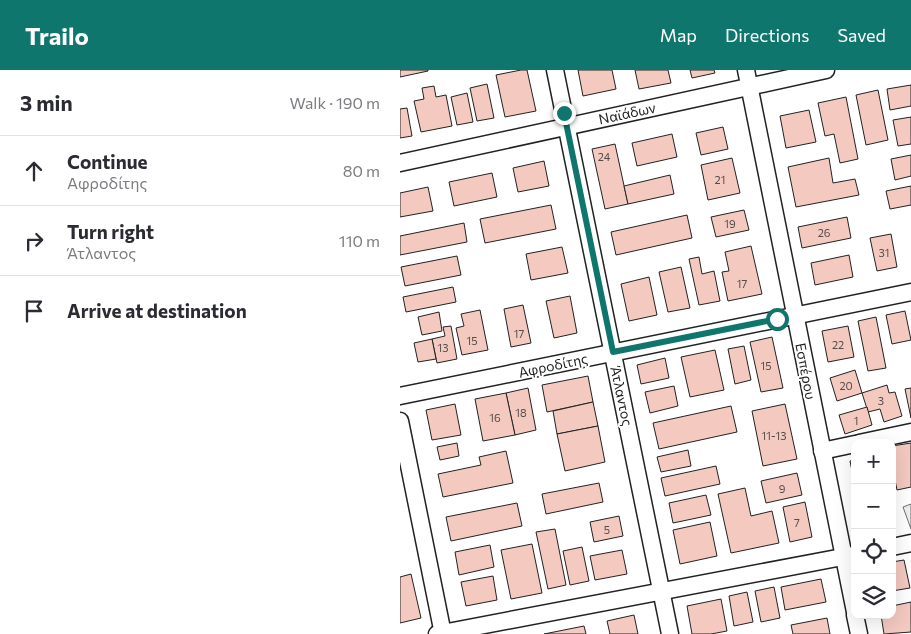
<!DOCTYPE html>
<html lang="en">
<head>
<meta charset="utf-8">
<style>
  :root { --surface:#fff; --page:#f2f2f3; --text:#2b2b33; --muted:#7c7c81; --line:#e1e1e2; --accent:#0f766e }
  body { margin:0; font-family:Commissioner,sans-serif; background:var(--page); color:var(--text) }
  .controls { position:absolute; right:15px; bottom:15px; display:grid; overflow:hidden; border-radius:10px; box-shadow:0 5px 20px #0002 }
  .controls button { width:45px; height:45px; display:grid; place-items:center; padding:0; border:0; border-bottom:1px solid var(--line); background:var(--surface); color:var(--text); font:25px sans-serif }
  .stop { position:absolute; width:15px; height:15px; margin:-11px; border:4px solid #0f766e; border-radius:50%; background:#fff }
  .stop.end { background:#0f766e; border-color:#fff; box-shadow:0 1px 5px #0008 }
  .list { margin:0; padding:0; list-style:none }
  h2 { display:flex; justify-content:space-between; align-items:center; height:65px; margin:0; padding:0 20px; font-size:21px }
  h2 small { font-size:16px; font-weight:400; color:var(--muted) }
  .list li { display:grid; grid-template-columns:32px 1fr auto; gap:15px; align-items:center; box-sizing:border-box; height:70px; padding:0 20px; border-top:1px solid var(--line) }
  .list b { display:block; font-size:19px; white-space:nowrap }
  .list p { margin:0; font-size:16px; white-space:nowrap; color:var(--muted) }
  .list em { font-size:16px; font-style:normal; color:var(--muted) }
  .icon { flex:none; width:28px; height:28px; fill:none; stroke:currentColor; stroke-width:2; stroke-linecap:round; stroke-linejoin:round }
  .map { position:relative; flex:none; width:511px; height:564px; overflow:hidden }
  header { display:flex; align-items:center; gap:30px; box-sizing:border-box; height:70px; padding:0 25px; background:var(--accent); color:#fff }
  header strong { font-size:24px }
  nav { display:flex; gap:28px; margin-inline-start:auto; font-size:18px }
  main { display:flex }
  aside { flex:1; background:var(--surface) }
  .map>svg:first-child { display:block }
</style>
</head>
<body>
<header>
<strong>Trailo</strong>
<nav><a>Map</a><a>Directions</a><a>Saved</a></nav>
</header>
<main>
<aside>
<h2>3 min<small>Walk · 190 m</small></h2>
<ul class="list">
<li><svg class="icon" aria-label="ahead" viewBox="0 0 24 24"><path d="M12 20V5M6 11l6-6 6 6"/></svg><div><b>Continue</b><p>Αφροδίτης</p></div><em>80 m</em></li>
<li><svg class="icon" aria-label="right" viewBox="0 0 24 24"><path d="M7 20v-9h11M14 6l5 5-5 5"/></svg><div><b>Turn right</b><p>Άτλαντος</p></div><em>110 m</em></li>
<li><svg class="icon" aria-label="arrive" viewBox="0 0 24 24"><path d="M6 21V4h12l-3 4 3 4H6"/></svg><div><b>Arrive at destination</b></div></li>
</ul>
</aside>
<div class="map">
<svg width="511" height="564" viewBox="0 0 511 564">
  <rect width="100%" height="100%" fill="#fff"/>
  <path fill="#eee" stroke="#6f6f6f" d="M511,434V459L503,437Z"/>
  <g fill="#f3c9c0" stroke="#222">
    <path d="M0,0H28V1L0,7Z"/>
    <path d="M121,0H127L136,41L105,47L96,5Z"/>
    <path d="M178,0H212L216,19L183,26Z"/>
    <path d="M235,0H268L271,13L239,19Z"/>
    <path d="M290,0H314L315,3L292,8Z"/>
    <path d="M87,14L94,48L77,51L70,18Z"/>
    <path d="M511,15V36L490,40L487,19Z"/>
    <path d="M34,16L36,27L46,25L52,56L21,62L14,31L24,29L22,18Z"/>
    <path d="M478,20L488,70L466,75L456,25Z"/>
    <path d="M67,23L73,52L57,55L51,27Z"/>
    <path d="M446,27L458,89L440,93L434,64L425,66L418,33Z"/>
    <path d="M7,38L12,66L0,68V39Z"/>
    <path d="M409,40L416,72L386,78L380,46Z"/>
    <path d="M511,47V74L498,76L493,50Z"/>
    <path d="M323,57L328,79L301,85L296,63Z"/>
    <path d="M272,64L277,87L237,96L232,73Z"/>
    <path d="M215,74L228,134L205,139L192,79Z"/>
    <path d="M511,85V106L495,110L491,89Z"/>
    <path d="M332,88L340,123L308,130L301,95Z"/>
    <path d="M429,88L433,113L455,109L459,125L396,137L388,97Z"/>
    <path d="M144,91L149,116L118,122L113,98Z"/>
    <path d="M92,103L97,127L54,136L49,112Z"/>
    <path d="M270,105L274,124L228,134L224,116Z"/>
    <path d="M511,116V135L490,139L486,121Z"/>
    <path d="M28,117L33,141L0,147V123Z"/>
    <path d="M151,135L156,159L85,173L80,149Z"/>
    <path d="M344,140L349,160L316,167L311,147Z"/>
    <path d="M287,145L292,168L216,185L211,162Z"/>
    <path d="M447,147L451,168L402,178L398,157Z"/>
    <path d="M64,153L67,172L0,185V166Z"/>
    <path d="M491,164L497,197L477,201L470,168Z"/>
    <path d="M351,176L362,224L328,231L322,202L329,201L325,182Z"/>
    <path d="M162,177L168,203L131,210L126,184Z"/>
    <path d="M449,185L453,207L415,215L411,193Z"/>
    <path d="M57,186L61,205L5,216L1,197Z"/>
    <path d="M299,187L302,204L314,201L320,231L299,235L289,189Z"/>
    <path d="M281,197L290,238L268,242L259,202Z"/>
    <path d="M249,207L257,245L229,251L221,214Z"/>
    <path d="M53,217L56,232L6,242L3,227Z"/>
    <path d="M170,226L177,263L154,268L146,231Z"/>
    <path d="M123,235L131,273L111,277L104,239Z"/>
    <path d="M80,240L88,280L62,285L56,258L64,256L61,244Z"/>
    <path d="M505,241L511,270L492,274L486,245Z"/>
    <path d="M39,242L42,261L22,265L18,247Z"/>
    <path d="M476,247L486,298L468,301L458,251Z"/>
    <path d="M51,256L57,289L37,293L32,269L45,266L43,257Z"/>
    <path d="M448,256L454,287L428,292L422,261Z"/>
    <path d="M372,267L383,318L361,322L350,272Z"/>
    <path d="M32,269L36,289L18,292L14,273Z"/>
    <path d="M344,276L351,310L335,314L328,279Z"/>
    <path d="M315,280L324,320L290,327L281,287Z"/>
    <path d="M265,288L269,308L241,314L237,295Z"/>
    <path d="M455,300L462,323L437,331L430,308Z"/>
    <path d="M188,306L193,332L147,342L142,315Z"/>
    <path d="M487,315L489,323L495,322L502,346L484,352L480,339L468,342L462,323Z"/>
    <path d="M274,316L278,336L250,343L245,322Z"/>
    <path d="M128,318L136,360L115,365L106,323Z"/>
    <path d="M511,318V348L505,319Z"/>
    <path d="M106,323L115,365L83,371L75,329Z"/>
    <path d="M193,332L198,356L157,364L153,341Z"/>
    <path d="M55,334L61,365L32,370L26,340Z"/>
    <path d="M385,334L397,389L363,396L352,341Z"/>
    <path d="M331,336L337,362L259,379L253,353Z"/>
    <path d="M467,337L472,355L445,364L439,345Z"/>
    <path d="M198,356L205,392L165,401L157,364Z"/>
    <path d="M57,373L59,386L40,390L37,377Z"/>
    <path d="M511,373V417L497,420L492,395V376Z"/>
    <path d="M288,380L291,396L261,402L257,387Z"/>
    <path d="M106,381L113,413L43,427L38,404L81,395L79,387Z"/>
    <path d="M455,390V416L450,391Z"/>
    <path d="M316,396L320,414L265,426L261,408Z"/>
    <path d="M397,403L402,425L366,433L361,411Z"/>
    <path d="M199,413L203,432L146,444L142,424Z"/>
    <path d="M345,418L351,446L372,441L379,473L331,483L318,424Z"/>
    <path d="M306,425L311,445L273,453L269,433Z"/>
    <path d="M405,432L412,467L390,472L383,437Z"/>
    <path d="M117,433L122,456L51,471L46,447Z"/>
    <path d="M219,446L223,466L194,472L190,452Z"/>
    <path d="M310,452L317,486L280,494L273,460Z"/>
    <path d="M155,459L166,515L148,519L136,462Z"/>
    <path d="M132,474L142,523L111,529L101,480Z"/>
    <path d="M90,475L94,497L59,505L55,482Z"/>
    <path d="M182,477L189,511L170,515L163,481Z"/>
    <path d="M222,480L227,504L195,510L190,486Z"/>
    <path d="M504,490L510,518L492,521V492Z"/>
    <path d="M11,504L21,548L0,553V507Z"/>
    <path d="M93,506L97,530L66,536L61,512Z"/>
    <path d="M421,509L426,532L385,540L381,517Z"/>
    <path d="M374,517L380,548L361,552L355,521Z"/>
    <path d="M347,522L353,552L334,556L329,526Z"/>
    <path d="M321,529L327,561L311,564H292L287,536Z"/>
    <path d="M511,532V562L484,564L481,545H492V536Z"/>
    <path d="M234,545L238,564H210L207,551Z"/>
    <path d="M427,548L430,564H393L391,555Z"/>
    <path d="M184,556L186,564H144Z"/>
  </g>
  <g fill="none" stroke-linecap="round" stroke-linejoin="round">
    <defs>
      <g id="minor">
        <path d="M155,0L270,564"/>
        <path d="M346,0L455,542"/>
        <path d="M0,93L426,0"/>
        <path d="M0,326L511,222"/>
        <path d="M0,351L43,564"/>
        <path d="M459,373L511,362"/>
        <path d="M422,381L455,374"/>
        <path d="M492,477L511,473"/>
        <path d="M455,545L459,564"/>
        <path d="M37,564L453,485"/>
      </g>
    </defs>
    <use href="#minor" stroke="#222" stroke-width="19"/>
    <use href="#minor" stroke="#fff" stroke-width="16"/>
  </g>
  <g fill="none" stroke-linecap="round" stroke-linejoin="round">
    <path stroke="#0f766e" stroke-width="6" d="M164,43L213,282L377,249"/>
  </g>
  <g text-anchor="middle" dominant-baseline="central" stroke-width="4" stroke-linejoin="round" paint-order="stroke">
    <g font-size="11" fill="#564c4a">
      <text x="204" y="86">24</text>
      <text x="320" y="109">21</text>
      <text x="330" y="153">19</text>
      <text x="424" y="162">26</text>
      <text x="484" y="182">31</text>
      <text x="342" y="213">17</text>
      <text x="119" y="263">17</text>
      <text x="72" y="270">15</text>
      <text x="438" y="274">22</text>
      <text x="43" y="277">13</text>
      <text x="366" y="295">15</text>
      <text x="446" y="315">20</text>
      <text x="481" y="330">3</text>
      <text x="121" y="342">18</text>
      <text x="95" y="347">16</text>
      <text x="456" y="350">1</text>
      <text x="374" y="365">11-13</text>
      <text x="382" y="418">9</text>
      <text x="397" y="452">7</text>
      <text x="207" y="459">5</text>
    </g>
    <g font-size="14" fill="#222" stroke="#fff">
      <text transform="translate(227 43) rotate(-12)">Ναϊάδων</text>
      <text transform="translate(153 295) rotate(-12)">Αφροδίτης</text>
      <text transform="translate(406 301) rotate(79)">Εσπέρου</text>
      <text transform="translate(222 326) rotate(78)">Άτλαντος</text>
    </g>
  </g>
</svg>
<div class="controls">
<button>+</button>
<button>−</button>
<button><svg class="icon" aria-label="locate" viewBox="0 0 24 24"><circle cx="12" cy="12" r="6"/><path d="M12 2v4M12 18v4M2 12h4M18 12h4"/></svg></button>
<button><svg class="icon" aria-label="layers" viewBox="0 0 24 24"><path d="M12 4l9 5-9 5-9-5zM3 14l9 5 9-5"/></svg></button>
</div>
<div class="stop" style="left:377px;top:249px"></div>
<div class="stop end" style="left:164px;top:43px"></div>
</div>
</main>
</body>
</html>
